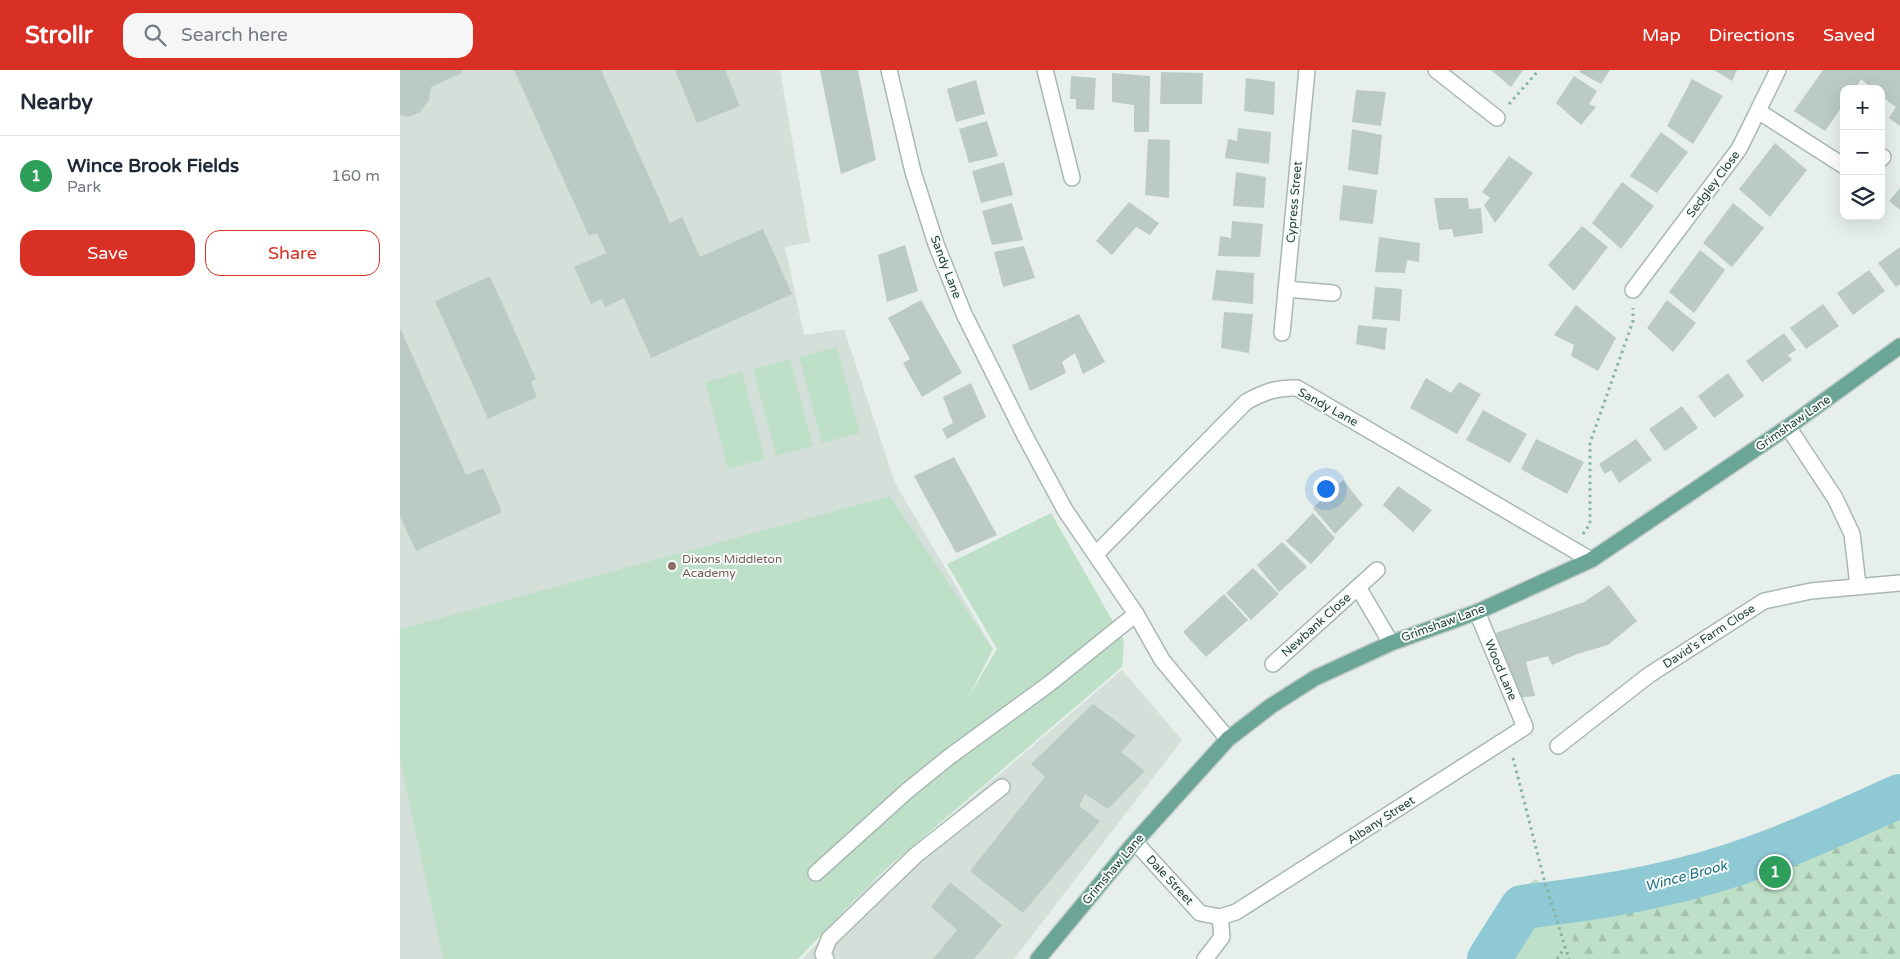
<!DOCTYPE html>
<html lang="en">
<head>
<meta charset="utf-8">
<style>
  :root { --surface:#fff; --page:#f6f6f7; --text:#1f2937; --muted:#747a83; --line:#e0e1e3; --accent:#d93025 }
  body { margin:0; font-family:"Varela Round",sans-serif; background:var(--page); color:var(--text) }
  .controls { position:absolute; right:15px; top:15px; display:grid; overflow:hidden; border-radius:10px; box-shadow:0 5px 20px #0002 }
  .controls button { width:45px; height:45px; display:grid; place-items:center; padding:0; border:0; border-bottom:1px solid var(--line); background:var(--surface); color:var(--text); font:25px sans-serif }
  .you { position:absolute; left:925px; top:418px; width:18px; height:18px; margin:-12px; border:4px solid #fff; border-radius:50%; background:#1a73e8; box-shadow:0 0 0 8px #1a73e833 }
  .badge { display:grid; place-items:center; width:32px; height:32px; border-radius:50%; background:var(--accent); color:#fff; font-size:16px; font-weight:700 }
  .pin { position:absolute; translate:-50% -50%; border:2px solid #fff; box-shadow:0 1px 5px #0006 }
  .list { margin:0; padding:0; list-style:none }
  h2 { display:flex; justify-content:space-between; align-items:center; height:65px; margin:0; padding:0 20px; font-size:21px }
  h2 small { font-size:16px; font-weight:400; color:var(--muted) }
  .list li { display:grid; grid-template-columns:32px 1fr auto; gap:15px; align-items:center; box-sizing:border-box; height:80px; padding:0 20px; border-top:1px solid var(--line) }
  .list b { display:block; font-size:19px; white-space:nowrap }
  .list p { margin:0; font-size:16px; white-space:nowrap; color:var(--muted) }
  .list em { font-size:16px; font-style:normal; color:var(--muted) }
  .actions { display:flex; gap:10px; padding:15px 20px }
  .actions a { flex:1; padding:11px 0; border:1px solid var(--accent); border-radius:15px; text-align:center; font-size:18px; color:var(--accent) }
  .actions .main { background:var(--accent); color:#fff }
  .icon { flex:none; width:28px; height:28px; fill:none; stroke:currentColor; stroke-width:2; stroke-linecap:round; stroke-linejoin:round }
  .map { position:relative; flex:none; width:1500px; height:889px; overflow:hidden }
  header { display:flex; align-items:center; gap:30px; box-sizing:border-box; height:70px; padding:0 25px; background:var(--accent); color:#fff }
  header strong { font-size:24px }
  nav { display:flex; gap:28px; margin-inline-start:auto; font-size:18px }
  .search { width:350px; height:45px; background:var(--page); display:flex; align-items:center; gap:12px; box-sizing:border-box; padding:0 18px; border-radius:15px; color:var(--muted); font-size:19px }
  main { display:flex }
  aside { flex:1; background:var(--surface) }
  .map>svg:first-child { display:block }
</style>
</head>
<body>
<header>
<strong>Strollr</strong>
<div class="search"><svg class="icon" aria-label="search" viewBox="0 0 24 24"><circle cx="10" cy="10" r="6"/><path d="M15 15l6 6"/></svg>Search here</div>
<nav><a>Map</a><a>Directions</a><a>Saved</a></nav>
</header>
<main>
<aside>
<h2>Nearby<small></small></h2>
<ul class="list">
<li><span class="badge" style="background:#2e9e5b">1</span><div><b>Wince Brook Fields</b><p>Park</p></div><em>160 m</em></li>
</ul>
<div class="actions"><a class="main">Save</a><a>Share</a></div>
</aside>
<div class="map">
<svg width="1500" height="889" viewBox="0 0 1500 889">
  <defs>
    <pattern id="forest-firs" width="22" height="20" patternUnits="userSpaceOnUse" patternTransform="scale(1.25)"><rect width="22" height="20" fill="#bfe0c8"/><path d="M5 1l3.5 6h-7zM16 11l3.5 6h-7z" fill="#a4c1ad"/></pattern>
  </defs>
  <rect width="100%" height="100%" fill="#e6efeb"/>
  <g fill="#d4dfda">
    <path d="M0,0H380L410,172L385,177L404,265L444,259L495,413L593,579L555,641L211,889H0Z"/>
    <path d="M722,600L782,670L614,889H403L468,816Z"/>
  </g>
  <g fill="#bfe0c8">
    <path d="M437,277L460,363L422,373L399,287Z"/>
    <path d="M390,289L413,376L376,386L353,299Z"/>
    <path d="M342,302L365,389L328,399L305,312Z"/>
    <path d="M490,426L593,579L568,628L597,579L547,494L651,443L724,571L722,597L478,806L398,889H43L0,690V559Z"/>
    <path d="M1500,719V889H1075L1112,828L1135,809L1153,821L1285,795L1384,764Z"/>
  </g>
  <path fill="url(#forest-firs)" d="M1500,741V889H1178L1165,841L1199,844L1356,801Z"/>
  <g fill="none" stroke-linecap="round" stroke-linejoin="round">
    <path stroke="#8ec9d4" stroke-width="44" d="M1089,889L1122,837C1189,829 1256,819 1320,799C1382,780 1441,752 1500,726"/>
  </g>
  <g fill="#bbcac4">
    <path d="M0,0H61L62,3L31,17L29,30L20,42L9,47L0,45Z"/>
    <path d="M114,0H201L270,153L282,147L300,187L363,159L392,224L251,288L224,228L205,237L202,229L191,234L174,197L206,183L197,163L189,166Z"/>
    <path d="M275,0H325L340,36L297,53Z"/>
    <path d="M420,0H458L476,90L441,104Z"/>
    <path d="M1091,0H1123L1111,17Z"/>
    <path d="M1181,0H1210L1201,14L1179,2Z"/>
    <path d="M1314,0H1337L1332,11Z"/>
    <path d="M1423,0H1500V56L1489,48L1496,37L1481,26V19H1473L1461,9L1455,19H1444V34L1425,61L1394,41Z"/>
    <path d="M761,2L803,3L802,34H760Z"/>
    <path d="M712,3L750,6L749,62H734V35L712,32Z"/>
    <path d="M671,6L696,8L694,40L676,39V29H670Z"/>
    <path d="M1174,6L1197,21L1189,34L1196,37L1181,55L1156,33Z"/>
    <path d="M846,8L875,12L874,45L844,41Z"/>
    <path d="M1292,9L1323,26L1293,74L1267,56Z"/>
    <path d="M576,10L585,44L556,52L547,19Z"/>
    <path d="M956,20L986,22L981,56L952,52Z"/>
    <path d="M587,51L598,86L569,93L559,59Z"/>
    <path d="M838,58L871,62L869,94L825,88L828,69L837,71Z"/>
    <path d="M952,59L982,65L978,105L948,100Z"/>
    <path d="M1261,62L1288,82L1257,123L1230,106Z"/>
    <path d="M748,69L770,70L769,128L745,125Z"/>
    <path d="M1375,73L1407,100L1370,147L1339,119Z"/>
    <path d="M1109,86L1133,103L1095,153L1084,135L1090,128L1082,122Z"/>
    <path d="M604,92L613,125L581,133L572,101Z"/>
    <path d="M836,102L866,107L864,138L833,136Z"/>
    <path d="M1222,112L1254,136L1221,179L1192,153Z"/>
    <path d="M943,115L977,120L973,154L939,150Z"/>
    <path d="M1500,118V140L1489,131Z"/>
    <path d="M1034,128H1068L1069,139L1081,138L1083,163L1054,167L1052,159L1039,160Z"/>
    <path d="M729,132L759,153L750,165L736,157L712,185L696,171Z"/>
    <path d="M612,133L623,170L592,175L582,141Z"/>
    <path d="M1333,133L1364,158L1332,197L1303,173Z"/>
    <path d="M832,151L863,154L860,187L818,186L820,166L831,168Z"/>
    <path d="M1182,156L1208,177L1174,221L1148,195Z"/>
    <path d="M979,167L1020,173L1019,192L1007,190L1005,203L975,202Z"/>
    <path d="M505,175L518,221L487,232L478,185Z"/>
    <path d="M624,176L635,208L603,217L594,182Z"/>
    <path d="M1500,177V214L1496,217L1478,193Z"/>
    <path d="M1300,180L1325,200L1294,243L1269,222Z"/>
    <path d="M816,200L854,203L853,234L812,230Z"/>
    <path d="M1469,200L1485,221L1453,245L1437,223Z"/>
    <path d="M90,206L136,309L131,312L137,327L88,349L35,231Z"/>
    <path d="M975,217L1002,219L1000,251L972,249Z"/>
    <path d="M521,230L562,303L522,327L503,293L510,289L488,248Z"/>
    <path d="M1267,230L1296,253L1273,282L1247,258Z"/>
    <path d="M1423,234L1439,256L1406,279L1390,258Z"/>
    <path d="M1176,235L1216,268L1198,301L1171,286L1174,275L1154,265Z"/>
    <path d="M824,242L853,244L849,283L821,278Z"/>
    <path d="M679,244L705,292L683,304L675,283L662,292L666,303L630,321L612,275Z"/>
    <path d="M958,255L987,258L985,280L956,274Z"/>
    <path d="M0,258L66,405L83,398L102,442L16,481L0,446Z"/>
    <path d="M1384,263L1396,280L1388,285L1392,290L1362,312L1346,291Z"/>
    <path d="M1328,303L1344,326L1314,348L1298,326Z"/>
    <path d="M1026,308L1051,323L1059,312L1081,324L1057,364L1010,338Z"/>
    <path d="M571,313L586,347L547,369L542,359L553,353L543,327Z"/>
    <path d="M1282,336L1298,358L1265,381L1249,359Z"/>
    <path d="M1083,340L1127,364L1110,393L1066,370Z"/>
    <path d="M1136,369L1184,392L1167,424L1121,399Z"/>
    <path d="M1236,369L1252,390L1219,413L1211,400L1205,404L1199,394Z"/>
    <path d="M554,387L597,465L556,483L514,406Z"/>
    <path d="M943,410L963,435L935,464L913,438Z"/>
    <path d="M998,416L1032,440L1013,462L983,435Z"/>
    <path d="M913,443L935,468L911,494L886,471Z"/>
    <path d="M882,472L907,497L879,522L857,495Z"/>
    <path d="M853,498L879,524L851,550L826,523Z"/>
    <path d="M1209,515L1237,551L1208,575L1177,584L1152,595L1148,586L1126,592L1135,626L1115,628L1096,563L1184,532Z"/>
    <path d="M824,524L848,550L806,587L783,562Z"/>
    <path d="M693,634L736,666L721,682L745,701L708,739L685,724L679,736L700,751L623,843L570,801L645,707L631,694Z"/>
    <path d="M550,812L602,855L574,889H533L557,860L531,837Z"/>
  </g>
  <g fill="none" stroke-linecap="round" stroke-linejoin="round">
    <defs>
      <g id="minor">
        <path d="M489,0L513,102L536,174L564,244L625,366L665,440L736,544L762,590L828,669"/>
        <path d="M645,0L672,108"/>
        <path d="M1036,0L1097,48"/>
        <path d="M1358,41L1444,96"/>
        <path d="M1481,89L1483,87"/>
        <path d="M886,219L933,223"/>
        <path d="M1233,220L1339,79L1378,0"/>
        <path d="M882,263L907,0"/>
        <path d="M1388,357L1435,428L1452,464L1458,515"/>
        <path d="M696,484L846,332C864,322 877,317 897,318L1191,490"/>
        <path d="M958,517L991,573"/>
        <path d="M873,594L977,500"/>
        <path d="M1158,676L1249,605L1364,531L1411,521L1500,513"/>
        <path d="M735,772L800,843L820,847L836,842L1125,657L1077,542"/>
        <path d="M416,803L507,721L549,687L649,614L736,544"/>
        <path d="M426,889L423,884L429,869L516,785L602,717"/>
        <path d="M805,889L822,867L820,847"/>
      </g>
      <path id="major" d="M638,889L735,772L828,669L871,636L915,608L991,573L1077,542L1191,490L1388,357L1500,276"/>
    </defs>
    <use href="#minor" stroke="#a8b8b2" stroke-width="18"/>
    <use href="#major" stroke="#c2cac8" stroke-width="18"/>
    <g stroke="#86b3a5" stroke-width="3" stroke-dasharray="2.5 4" stroke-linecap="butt">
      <path d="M1109,34L1139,0"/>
      <path d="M1183,464L1190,454V373L1233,251V238"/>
      <path d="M1113,688L1145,813L1169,889"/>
      <path d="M1157,889L1165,877"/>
    </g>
    <use href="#minor" stroke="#fff" stroke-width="15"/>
    <use href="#major" stroke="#6aa596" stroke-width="15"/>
  </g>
  <circle fill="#8d6e63" stroke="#f7fbf9" stroke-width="2" cx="272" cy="496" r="5"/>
  <g text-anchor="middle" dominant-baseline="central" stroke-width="4" stroke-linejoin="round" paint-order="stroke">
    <g font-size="12" fill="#24423a" stroke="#f7fbf9">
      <text transform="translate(1313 114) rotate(-53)">Sedgley Close</text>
      <text transform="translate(894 132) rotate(-85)">Cypress Street</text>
      <text transform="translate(546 197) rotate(69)">Sandy Lane</text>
      <text transform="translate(928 337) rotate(29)">Sandy Lane</text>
      <text transform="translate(1393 353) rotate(-35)">Grimshaw Lane</text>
      <text transform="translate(1043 553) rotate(-20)">Grimshaw Lane</text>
      <text transform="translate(916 555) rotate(-42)">Newbank Close</text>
      <text transform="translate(1309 566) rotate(-33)">David's Farm Close</text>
      <text transform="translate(1101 600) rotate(67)">Wood Lane</text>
      <text transform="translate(981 750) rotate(-33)">Albany Street</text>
      <text transform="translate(713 799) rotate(-50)">Grimshaw Lane</text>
      <text transform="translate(770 810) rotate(47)">Dale Street</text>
    </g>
    <g font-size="12" fill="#785e54" stroke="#f7fbf9" text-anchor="start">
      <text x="282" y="489">Dixons Middleton<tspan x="282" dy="14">Academy</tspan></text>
    </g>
    <g font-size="14" font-style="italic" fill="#1c6f80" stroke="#f7fbf9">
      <text transform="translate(1286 806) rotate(-15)">Wince Brook</text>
    </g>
  </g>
</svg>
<div class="controls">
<button>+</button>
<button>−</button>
<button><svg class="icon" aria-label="layers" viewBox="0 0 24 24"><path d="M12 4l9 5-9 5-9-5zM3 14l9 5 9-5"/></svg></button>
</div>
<div class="you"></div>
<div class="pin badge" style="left:1375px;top:802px;background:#2e9e5b">1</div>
</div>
</main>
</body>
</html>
